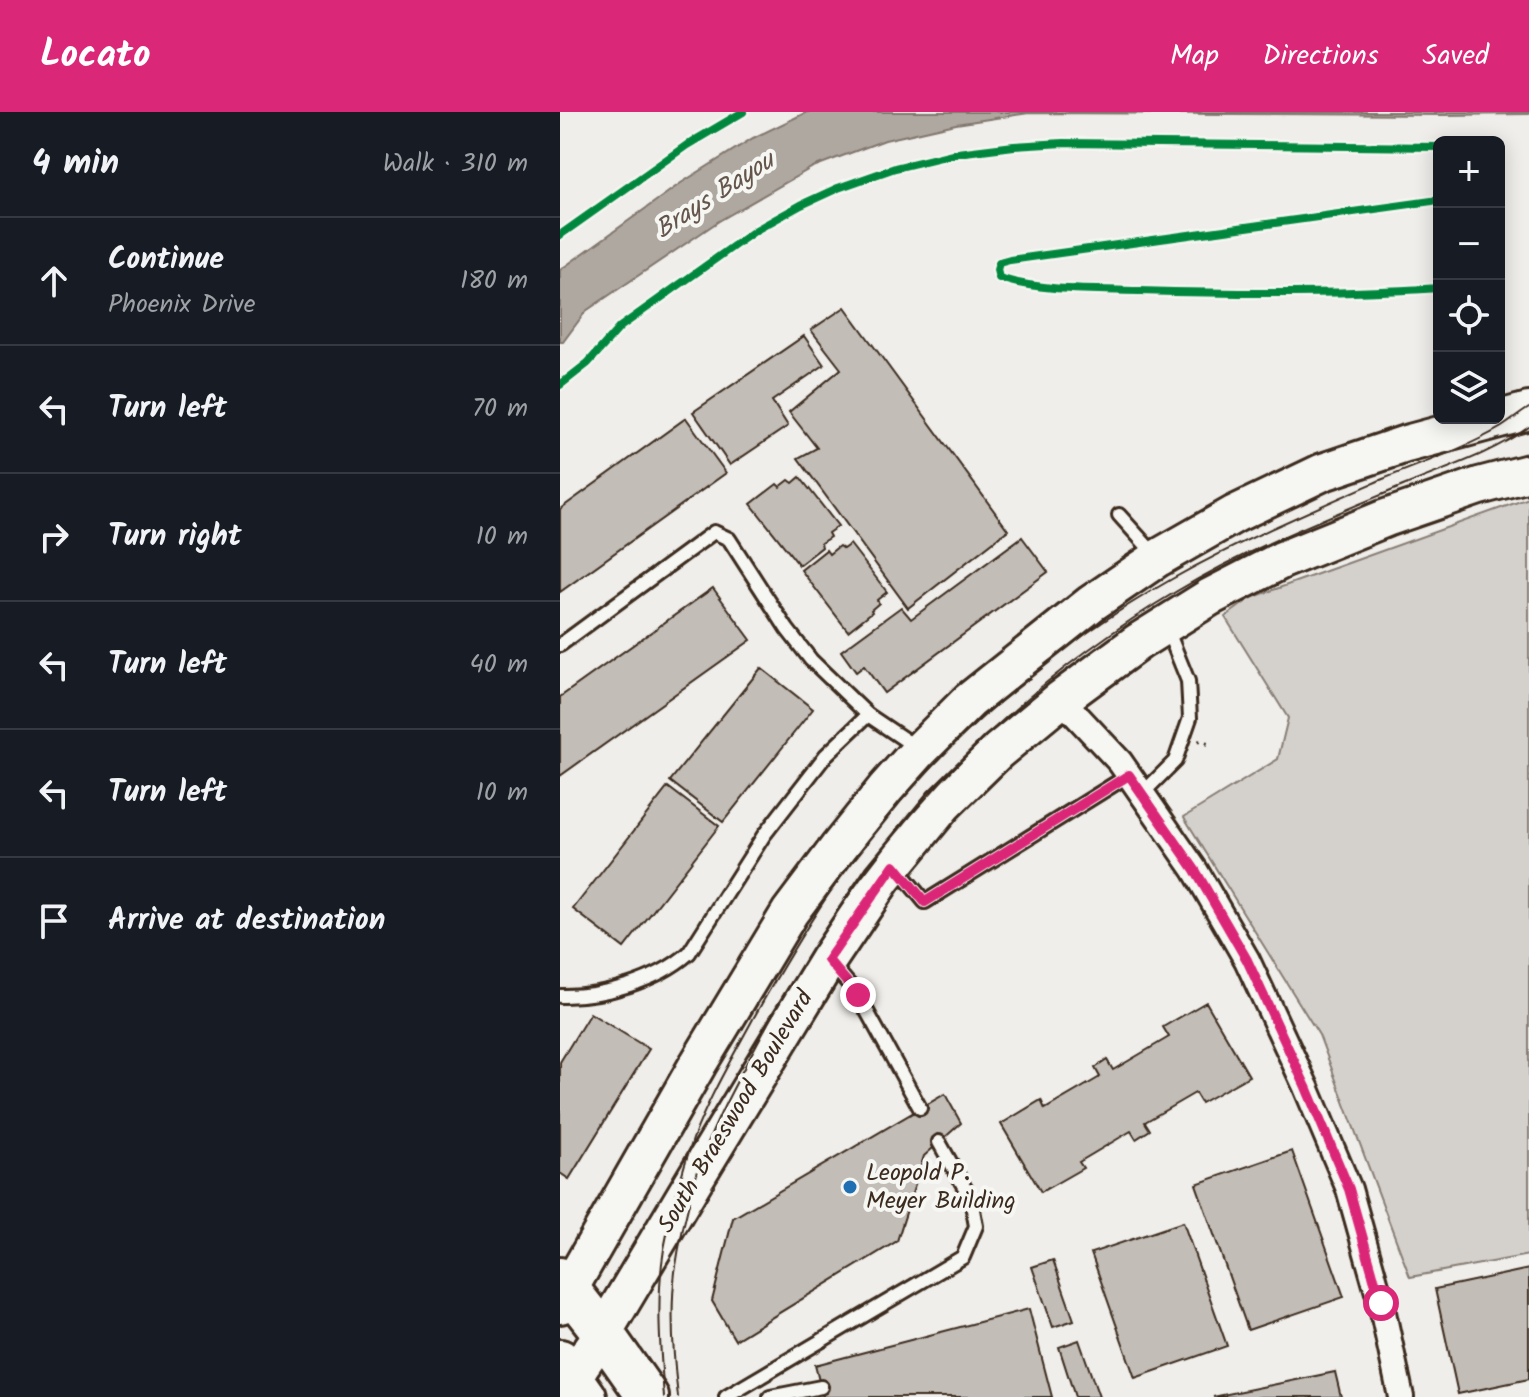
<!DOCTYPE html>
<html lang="en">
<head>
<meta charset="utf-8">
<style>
  :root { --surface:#171b24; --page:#20242c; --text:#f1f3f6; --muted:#9ea1a6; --line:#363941; --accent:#db2777 }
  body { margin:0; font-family:Kalam,sans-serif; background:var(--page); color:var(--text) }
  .controls { position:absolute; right:24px; top:24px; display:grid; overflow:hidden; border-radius:12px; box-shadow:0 4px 20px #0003 }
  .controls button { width:72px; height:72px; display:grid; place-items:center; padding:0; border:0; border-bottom:2px solid var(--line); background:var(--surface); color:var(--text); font:40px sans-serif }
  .stop { position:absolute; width:24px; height:24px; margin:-18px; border:6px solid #db2777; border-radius:50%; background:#fff }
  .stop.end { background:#db2777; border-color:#fff; box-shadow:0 2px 8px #0008 }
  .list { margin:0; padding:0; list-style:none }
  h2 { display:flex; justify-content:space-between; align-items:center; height:104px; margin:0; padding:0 32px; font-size:34px }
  h2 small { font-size:26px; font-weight:400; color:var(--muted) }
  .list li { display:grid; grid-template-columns:52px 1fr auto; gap:24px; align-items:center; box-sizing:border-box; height:128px; padding:0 32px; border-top:2px solid var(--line) }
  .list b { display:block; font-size:30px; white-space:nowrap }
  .list p { margin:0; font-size:26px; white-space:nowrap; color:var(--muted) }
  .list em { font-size:26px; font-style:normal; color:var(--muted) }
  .icon { flex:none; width:44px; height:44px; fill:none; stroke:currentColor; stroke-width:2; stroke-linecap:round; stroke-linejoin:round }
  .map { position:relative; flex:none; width:969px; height:1285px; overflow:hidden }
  header { display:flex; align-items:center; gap:48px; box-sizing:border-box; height:112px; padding:0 40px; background:var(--accent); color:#fff }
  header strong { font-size:38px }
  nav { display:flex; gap:44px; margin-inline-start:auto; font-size:28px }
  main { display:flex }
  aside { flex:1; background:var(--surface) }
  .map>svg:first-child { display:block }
</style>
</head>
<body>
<header>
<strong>Locato</strong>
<nav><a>Map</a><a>Directions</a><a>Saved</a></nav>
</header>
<main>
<aside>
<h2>4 min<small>Walk · 310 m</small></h2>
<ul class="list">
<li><svg class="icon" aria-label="ahead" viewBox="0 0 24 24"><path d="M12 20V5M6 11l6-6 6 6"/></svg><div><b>Continue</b><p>Phoenix Drive</p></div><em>180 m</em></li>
<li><svg class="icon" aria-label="left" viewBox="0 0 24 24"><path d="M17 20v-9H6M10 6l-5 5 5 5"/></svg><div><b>Turn left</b></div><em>70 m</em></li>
<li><svg class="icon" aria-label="right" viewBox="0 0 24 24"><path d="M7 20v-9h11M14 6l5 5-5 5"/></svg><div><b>Turn right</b></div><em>10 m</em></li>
<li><svg class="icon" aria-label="left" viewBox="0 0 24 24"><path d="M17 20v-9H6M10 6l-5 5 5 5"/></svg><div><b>Turn left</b></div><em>40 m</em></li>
<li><svg class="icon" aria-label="left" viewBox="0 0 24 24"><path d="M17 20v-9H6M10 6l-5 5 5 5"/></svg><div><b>Turn left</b></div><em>10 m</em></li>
<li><svg class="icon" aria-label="arrive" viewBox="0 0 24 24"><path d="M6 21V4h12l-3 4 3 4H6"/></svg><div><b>Arrive at destination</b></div></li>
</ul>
</aside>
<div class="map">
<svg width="969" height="1285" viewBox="0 0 969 1285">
  <rect width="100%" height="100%" fill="#efeeea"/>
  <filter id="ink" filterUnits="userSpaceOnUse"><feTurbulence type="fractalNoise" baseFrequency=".0125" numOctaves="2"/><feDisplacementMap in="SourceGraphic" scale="16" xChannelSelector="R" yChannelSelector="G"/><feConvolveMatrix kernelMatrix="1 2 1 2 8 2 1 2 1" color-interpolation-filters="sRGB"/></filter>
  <g filter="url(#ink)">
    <path fill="#d4d1cc" stroke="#887e75" stroke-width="2" d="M969,386V1143L850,1165L759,923L624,705L718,647L728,606L665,505L691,486Z"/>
    <path fill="#afa8a1" stroke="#81766d" stroke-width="2" d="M247,0H969V2L883,3L469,1L396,12L325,28L253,55L159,109L26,199L3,230H0V158L121,71L193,26Z"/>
    <g fill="#c2bdb7" stroke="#3b2a1e" stroke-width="2">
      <path d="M285,195L448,418L348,496L238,346L257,336L229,300L281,257L251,218Z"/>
      <path d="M244,224L264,253L212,289L228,314L170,353L133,300Z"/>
      <path d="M126,306L166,361L0,480V397Z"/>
      <path d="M240,365L278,414L268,421L270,425L261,431L262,435L239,453L191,392L217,372L220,375L229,368L233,371Z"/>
      <path d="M462,425L488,460L324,581L304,554L296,560L281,539L341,495L351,507Z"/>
      <path d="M290,432L327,480L317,488L319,491L311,498L312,500L288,519L241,458L266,438L269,442L279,434L283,437Z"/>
      <path d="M153,476L191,528L0,664V585Z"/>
      <path d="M201,556L253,597L163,710L110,669Z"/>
      <path d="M108,675L159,714L64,836L13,797Z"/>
      <path d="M646,890L689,964L641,991L635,981L585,1010L590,1018L576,1027L571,1019L519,1050L523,1056L481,1080L441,1012L481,988L485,997L540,965L535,956L547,948L553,958L609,925L603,915Z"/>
      <path d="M30,901L89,937L9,1067L0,1061V950Z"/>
      <path d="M385,982L401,1011L364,1044L337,1129L175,1228L152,1189L173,1106Z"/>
      <path d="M732,1039L784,1185L688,1218L636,1072Z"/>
      <path d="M623,1110L667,1234L575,1266L531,1141Z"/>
      <path d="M493,1148L514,1208L493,1215L472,1155Z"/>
      <path d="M969,1157V1267L898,1282L875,1177Z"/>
      <path d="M469,1197L492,1285H263L255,1253Z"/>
      <path d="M519,1228L539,1285H515L499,1235Z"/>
      <path d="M775,1260L781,1285H653Z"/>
    </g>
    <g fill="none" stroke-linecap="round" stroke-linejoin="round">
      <defs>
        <g id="service">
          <path d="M559,403L596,444"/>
          <path d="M0,533L154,420L169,427L227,517L251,548L308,603L357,636"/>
          <path d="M582,682L615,649L630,606L628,569L607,517"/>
          <path d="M336,755L365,790L569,663"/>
          <path d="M270,850L298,883L360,996"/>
          <path d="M0,884C43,885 97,869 129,841L204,723L266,643L308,603"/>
          <path d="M166,1285L403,1145L416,1114L411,1087L379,1030"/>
          <path d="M210,1285L261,1275"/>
        </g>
        <path id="minor" d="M501,587L560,650L635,758L687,848L746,975L789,1077L821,1191L841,1285"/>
        <g id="secondary">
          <path d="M0,1193L138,952L230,800L278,736L326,676L360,638L409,589L532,491L598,446L675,402L763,360L846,332L969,299"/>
          <path d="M0,1283L43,1221L136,1065L268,848L323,766L383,693L438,639L501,587L578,530L650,485L722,448L826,406L919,374L969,361"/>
        </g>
        <g id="primary">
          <path d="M0,1166L43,1221L88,1285"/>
          <path d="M0,1248L26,1285"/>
        </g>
      </defs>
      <use href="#service" stroke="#3b2a1e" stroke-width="18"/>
      <use href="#minor" stroke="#3b2a1e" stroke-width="30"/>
      <use href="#secondary" stroke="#3b2a1e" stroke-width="42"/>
      <use href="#primary" stroke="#3b2a1e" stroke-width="46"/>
      <path stroke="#3b2a1e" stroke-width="4" stroke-dasharray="2 6" stroke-linecap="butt" d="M638,629L651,633"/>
      <use href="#service" stroke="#f6f6f2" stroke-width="12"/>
      <use href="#minor" stroke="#f6f6f2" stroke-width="24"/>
      <use href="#secondary" stroke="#f6f6f2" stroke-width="36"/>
      <use href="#primary" stroke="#f6f6f2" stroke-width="40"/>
      <g stroke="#3b2a1e" stroke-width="2">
        <path d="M104,1285C100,1237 96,1185 104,1137C111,1100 121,1062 133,1027C149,985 172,946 193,907C216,866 240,825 266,786C354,656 476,544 612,467C680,429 752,398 823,367C862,351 904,337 940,316C950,310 959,302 969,296"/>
        <path d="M118,1285C113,1244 110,1201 115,1160C119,1132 128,1093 136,1065C150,1016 176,971 200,926C299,741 435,587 617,479C689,436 766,406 843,374C886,356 931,342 969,315"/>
      </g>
      <defs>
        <g id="cycleway">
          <path d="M879,88L450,148L439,151L437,158L439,166C483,180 533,177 579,179C679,182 779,183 879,176"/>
          <path d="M0,123L127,33L183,0"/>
          <path d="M0,273L28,251L60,215L196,118L241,93L278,76L335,56L397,41L454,34L503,31L879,35"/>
        </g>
      </defs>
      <use href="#cycleway" stroke="#f6f6f2" stroke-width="13"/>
      <use href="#cycleway" stroke="#00873e" stroke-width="8"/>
    </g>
  </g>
  <g fill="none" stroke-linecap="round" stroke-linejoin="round" filter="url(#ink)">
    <path stroke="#db2777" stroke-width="10" d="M298,883L268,848L334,753L365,790L569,663L635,758L687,848L746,975L789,1077L821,1191"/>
  </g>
  <circle fill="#1f6fb2" stroke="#f6f6f2" stroke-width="3" cx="290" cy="1075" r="8"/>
  <g text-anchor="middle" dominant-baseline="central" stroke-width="8" stroke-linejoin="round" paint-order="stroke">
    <g font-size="24" fill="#3b2a1e" stroke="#f6f6f2">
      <text transform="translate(176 1000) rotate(-59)">South Braeswood Boulevard</text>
    </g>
    <g font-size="24" fill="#3b2a1e" stroke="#f6f6f2" text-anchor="start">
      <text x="306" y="1061">Leopold P.<tspan x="306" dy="28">Meyer Building</tspan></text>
    </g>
    <g font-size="26" font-style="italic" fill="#64564c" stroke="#f6f6f2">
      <text transform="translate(155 84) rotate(-33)">Brays Bayou</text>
    </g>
  </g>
</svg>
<div class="controls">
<button>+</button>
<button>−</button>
<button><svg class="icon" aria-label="locate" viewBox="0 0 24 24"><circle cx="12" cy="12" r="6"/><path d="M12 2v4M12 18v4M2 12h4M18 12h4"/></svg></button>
<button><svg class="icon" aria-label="layers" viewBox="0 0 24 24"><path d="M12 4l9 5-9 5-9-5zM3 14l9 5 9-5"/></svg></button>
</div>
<div class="stop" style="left:821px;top:1191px"></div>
<div class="stop end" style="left:298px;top:883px"></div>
</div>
</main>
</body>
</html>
